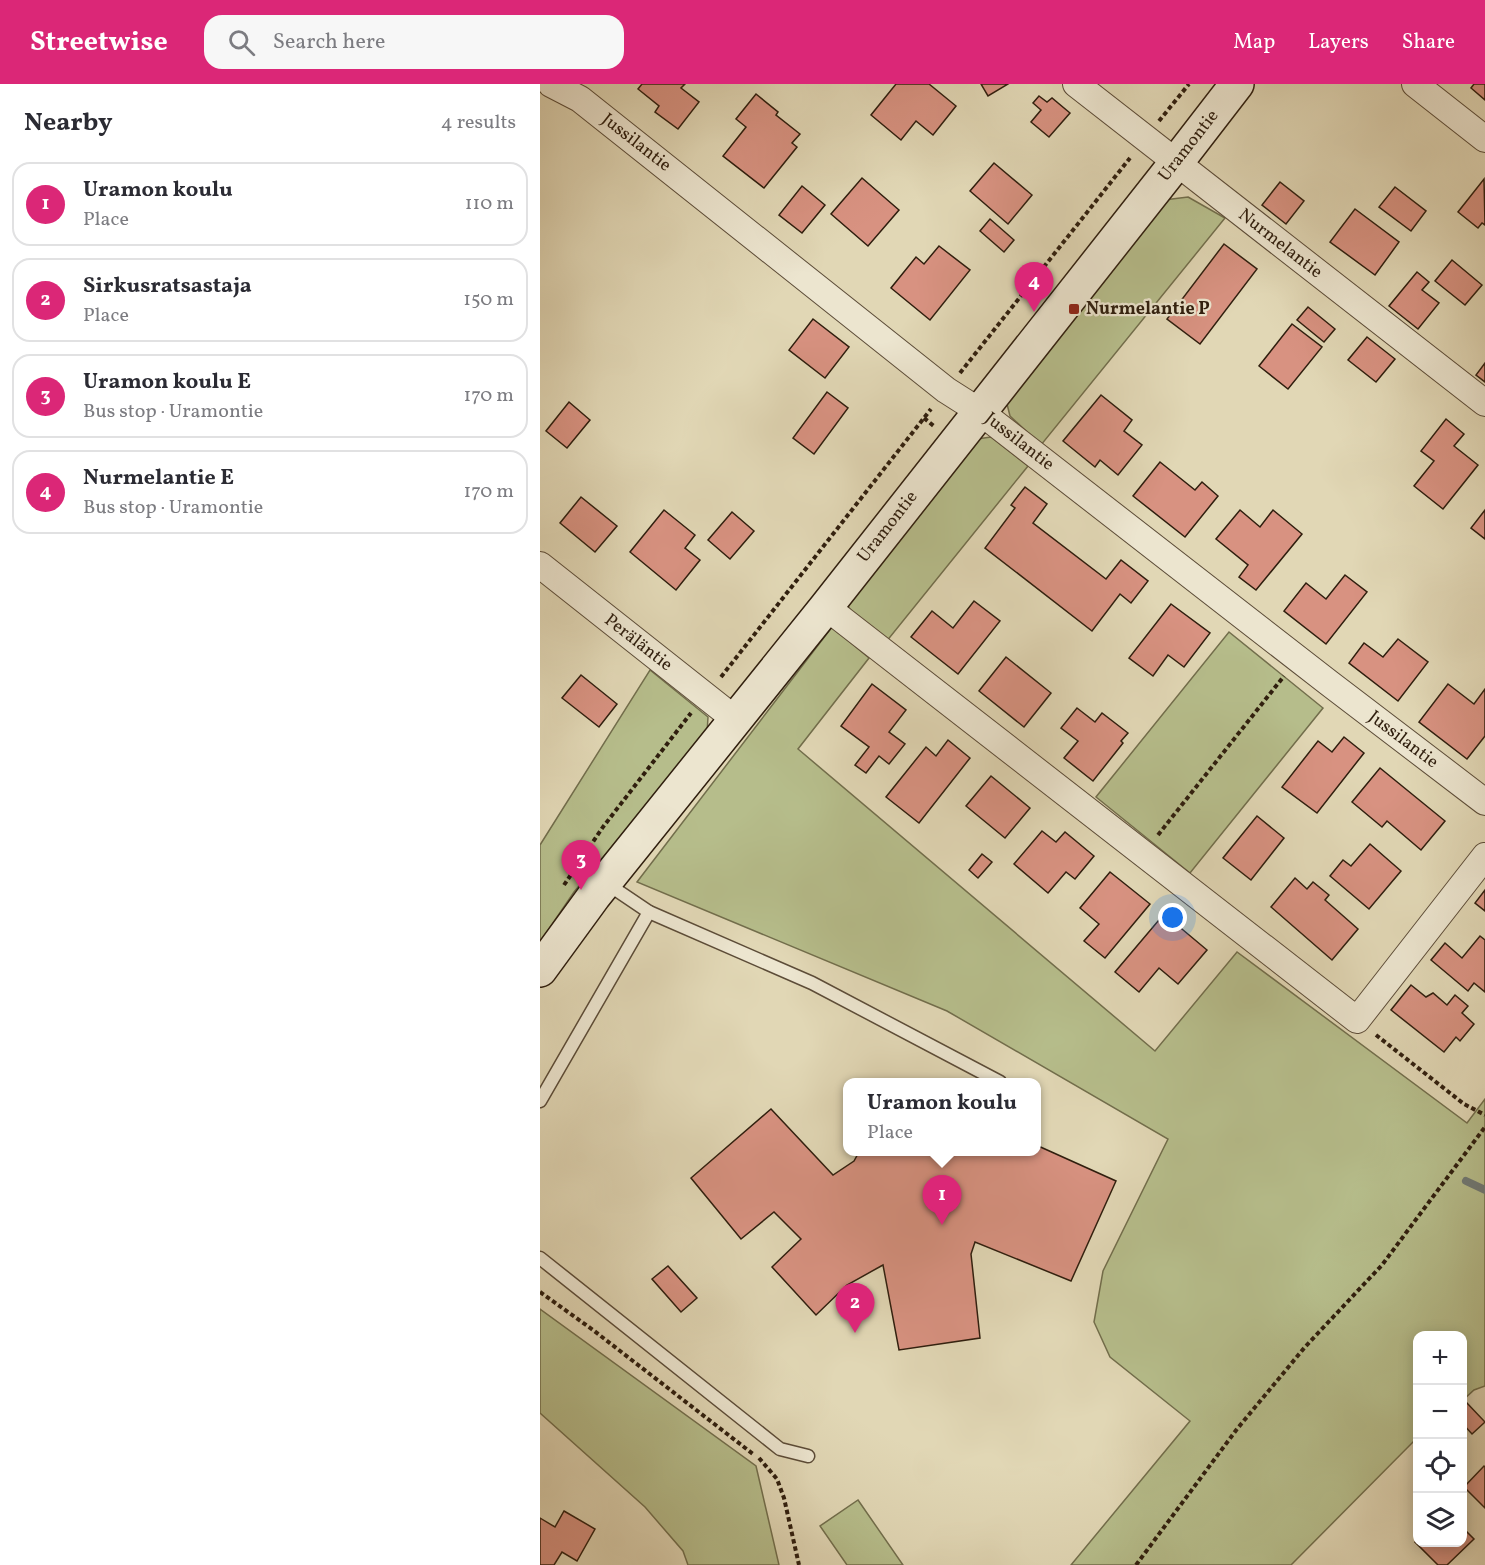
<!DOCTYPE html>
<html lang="en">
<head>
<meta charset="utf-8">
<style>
  :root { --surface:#fff; --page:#f7f7f7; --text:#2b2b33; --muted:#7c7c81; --line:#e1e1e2; --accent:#db2777 }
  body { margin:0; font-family:Vollkorn,serif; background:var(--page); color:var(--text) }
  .controls { position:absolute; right:18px; bottom:18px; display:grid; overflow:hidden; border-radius:12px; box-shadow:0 3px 15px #0003 }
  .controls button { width:54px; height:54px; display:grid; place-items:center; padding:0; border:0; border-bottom:2px solid var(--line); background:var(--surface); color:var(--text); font:30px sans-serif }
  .you { position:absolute; left:633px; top:834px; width:21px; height:21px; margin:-15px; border:4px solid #fff; border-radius:50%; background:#1a73e8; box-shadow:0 0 0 9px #1a73e833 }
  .badge { display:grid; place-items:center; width:39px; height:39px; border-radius:50%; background:var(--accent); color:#fff; font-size:20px; font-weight:700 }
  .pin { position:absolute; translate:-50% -50px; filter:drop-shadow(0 2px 3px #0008) }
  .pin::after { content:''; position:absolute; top:32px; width:21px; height:18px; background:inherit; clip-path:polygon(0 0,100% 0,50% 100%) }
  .popup { position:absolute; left:303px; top:994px; width:198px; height:78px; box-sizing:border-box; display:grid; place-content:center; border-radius:12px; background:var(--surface); filter:drop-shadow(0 2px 4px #0005); font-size:20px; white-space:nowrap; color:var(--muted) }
  .popup b { font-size:22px; color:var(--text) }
  .popup::after { content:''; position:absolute; left:50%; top:100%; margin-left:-12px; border:12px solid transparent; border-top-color:var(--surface) }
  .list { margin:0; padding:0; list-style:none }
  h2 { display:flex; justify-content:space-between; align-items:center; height:78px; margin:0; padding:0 24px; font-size:26px }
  h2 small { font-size:20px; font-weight:400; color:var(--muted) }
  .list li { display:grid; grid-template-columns:39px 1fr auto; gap:18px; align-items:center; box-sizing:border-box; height:84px; margin:0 12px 12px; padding:0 12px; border:2px solid var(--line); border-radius:18px }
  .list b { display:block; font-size:22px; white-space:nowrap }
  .list p { margin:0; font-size:20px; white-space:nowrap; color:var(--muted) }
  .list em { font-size:20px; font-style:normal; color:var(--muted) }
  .icon { flex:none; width:33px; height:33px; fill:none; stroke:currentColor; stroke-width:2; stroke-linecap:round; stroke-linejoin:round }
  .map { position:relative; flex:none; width:945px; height:1481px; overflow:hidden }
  header { display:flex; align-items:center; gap:36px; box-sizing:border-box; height:84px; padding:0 30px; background:var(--accent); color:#fff }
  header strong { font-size:28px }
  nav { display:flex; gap:33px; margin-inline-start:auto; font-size:21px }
  .search { width:420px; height:54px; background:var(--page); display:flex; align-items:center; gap:15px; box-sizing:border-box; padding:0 21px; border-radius:18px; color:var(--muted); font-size:22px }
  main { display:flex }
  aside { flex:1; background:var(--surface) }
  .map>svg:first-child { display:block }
</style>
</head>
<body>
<header>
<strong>Streetwise</strong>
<div class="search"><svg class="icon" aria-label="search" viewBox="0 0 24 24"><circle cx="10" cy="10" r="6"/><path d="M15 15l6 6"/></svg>Search here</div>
<nav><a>Map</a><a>Layers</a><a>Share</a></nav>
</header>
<main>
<aside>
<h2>Nearby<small>4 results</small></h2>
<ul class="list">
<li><span class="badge">1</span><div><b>Uramon koulu</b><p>Place</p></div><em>110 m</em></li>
<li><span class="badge">2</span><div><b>Sirkusratsastaja</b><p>Place</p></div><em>150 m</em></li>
<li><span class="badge">3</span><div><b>Uramon koulu E</b><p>Bus stop · Uramontie</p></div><em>170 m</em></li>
<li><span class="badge">4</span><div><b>Nurmelantie E</b><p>Bus stop · Uramontie</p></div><em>170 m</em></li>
</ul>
</aside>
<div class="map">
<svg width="945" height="1481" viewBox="0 0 945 1481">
  <rect width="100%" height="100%" fill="#e1d7b5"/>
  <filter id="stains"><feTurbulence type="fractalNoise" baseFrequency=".00333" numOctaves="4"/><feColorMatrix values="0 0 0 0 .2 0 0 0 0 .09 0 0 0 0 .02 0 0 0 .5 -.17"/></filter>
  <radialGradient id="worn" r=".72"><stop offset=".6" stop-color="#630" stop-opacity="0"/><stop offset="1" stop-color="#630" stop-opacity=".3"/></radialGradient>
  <g fill="#b6bd8b" stroke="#726e4c" stroke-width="1.5">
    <path d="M648,113L685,134L501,361L470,332L466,316L624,116Z"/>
    <path d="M451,353L488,382L346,558L317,537L308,522L309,512L437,355Z"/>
    <path d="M292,543L329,574L258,665L615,967L697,868L927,1039L945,1015V1302L934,1306L923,1316L922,1252H878L877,1354L751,1481H531L650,1337L570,1273L554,1238L563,1187L628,1055L407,927L97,798Z"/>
    <path d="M689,548L783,624L650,789L556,713Z"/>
    <path d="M110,586L168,633L167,649L34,808L0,858V761Z"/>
    <path d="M0,1225L216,1382L239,1481H148L143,1467L105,1423L0,1329Z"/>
    <path d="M318,1416L363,1481H307L280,1442Z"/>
  </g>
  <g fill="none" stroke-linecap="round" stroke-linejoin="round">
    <path stroke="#6f7975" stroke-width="8" d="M926,1097L945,1106"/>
  </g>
  <g fill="#d89281" stroke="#2f1e0e" stroke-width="1.5">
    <path d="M102,0H145L141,4L159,18L138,45L115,28L119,22L98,5Z"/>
    <path d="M356,0H389L416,22L393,51L376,37L361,56L331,31Z"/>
    <path d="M441,0H468L448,12Z"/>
    <path d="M934,0H945V16L931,4Z"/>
    <path d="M216,10L238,28L236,31L260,50L252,59L257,63L224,104L183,72L206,43L196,35Z"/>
    <path d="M499,12L507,18L512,14L530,29L509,53L491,38L501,26L493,19Z"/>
    <path d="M454,79L492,111L468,140L430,107Z"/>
    <path d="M322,94L359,126L328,162L291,130Z"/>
    <path d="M944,95L945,141L942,139L938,144L918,128Z"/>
    <path d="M740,98L764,117L746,140L722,121Z"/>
    <path d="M262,102L285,121L262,149L239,131Z"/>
    <path d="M855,103L886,127L871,147L839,123Z"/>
    <path d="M815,125L859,158L835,191L790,158Z"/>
    <path d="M450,135L474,156L464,168L440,147Z"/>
    <path d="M684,160L717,185L660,260L627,235Z"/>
    <path d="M399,162L430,186L390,236L351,204L376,173L384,180Z"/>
    <path d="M912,176L942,201L925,221L895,197Z"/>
    <path d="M877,188L889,198L882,206L899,219L878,245L849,222Z"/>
    <path d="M768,223L795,245L784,258L757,236Z"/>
    <path d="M273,235L309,263L285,294L249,266Z"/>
    <path d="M752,240L782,263L748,305L719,282Z"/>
    <path d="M827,253L855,275L836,298L808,276Z"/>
    <path d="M945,279V298L936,291Z"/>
    <path d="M287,308L308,324L274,370L253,354Z"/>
    <path d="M561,311L592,336L584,347L602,361L578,391L560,376L555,383L523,357Z"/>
    <path d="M29,318L50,336L27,364L6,347Z"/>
    <path d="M906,335L924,350L914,362L938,381L903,425L874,402L894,377L881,367Z"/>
    <path d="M620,378L655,406L662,398L678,412L645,453L593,412Z"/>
    <path d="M485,403L507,420L493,439L566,495L581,476L608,497L591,519L580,510L552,547L445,464L475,424L471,421Z"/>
    <path d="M41,413L77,442L55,468L20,439Z"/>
    <path d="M124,426L155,451L145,464L160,476L136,506L90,468Z"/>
    <path d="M700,426L720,443L733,426L762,450L716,506L699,493L708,481L676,455Z"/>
    <path d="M945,426V455L931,444Z"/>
    <path d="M192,428L214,447L190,475L168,456Z"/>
    <path d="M805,491L827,508L786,560L744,527L766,499L786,515Z"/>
    <path d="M434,517L460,537L418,590L371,553L392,527L413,544Z"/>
    <path d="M631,520L670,549L644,583L628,571L613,592L589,574Z"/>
    <path d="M858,555L888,578L858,617L809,579L824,559L843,573Z"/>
    <path d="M466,573L511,609L484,643L439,607Z"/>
    <path d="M41,591L77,620L59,643L22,614Z"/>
    <path d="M332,600L366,626L349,648L365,660L349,680L339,672L326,689L315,681L329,663L301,642Z"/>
    <path d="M908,600L934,620L945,605V652L927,675L879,638Z"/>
    <path d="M537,624L555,638L562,629L588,649L581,657L583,659L553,697L524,674L538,657L521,644Z"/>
    <path d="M804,653L824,669L777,729L742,703L778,657L792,668Z"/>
    <path d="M408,656L430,674L379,739L346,713L386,663L396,672Z"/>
    <path d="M840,684L905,737L881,766L847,737L842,743L812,718Z"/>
    <path d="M451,692L490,724L465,754L426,722Z"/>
    <path d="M717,732L744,754L711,796L683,774Z"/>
    <path d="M502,747L516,758L525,748L554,772L535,795L526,788L508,809L474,780Z"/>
    <path d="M830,760L861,787L829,825L790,792L803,776L811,782Z"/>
    <path d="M442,770L452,778L438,794L429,786Z"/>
    <path d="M570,788L610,820L565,874L544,857L559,840L540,824Z"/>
    <path d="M755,794L767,805L773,798L789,811L785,816L818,845L792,876L731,823Z"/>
    <path d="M945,806V827L935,819Z"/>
    <path d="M624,830L667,866L638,900L619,884L599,908L575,888Z"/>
    <path d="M940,852L945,856V908L934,899L928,907L891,876L905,859L922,874Z"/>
    <path d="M871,901L886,913L893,909L907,921L915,911L928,922L922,929L934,940L920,957L916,953L904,968L851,926Z"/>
    <path d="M231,1025L293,1091L314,1077L319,1068H496V1061L576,1097L531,1197L435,1158L431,1170L440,1254L359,1266L343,1181L307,1201L276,1231L232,1183L261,1155L234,1128L201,1155L151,1094Z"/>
    <path d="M128,1182L157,1214L141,1228L112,1195Z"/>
    <path d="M926,1318L945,1338L932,1350L922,1339V1321Z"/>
    <path d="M944,1382L945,1383V1424L924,1403Z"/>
    <path d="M24,1427L55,1445L37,1477L22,1468L14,1481H0V1434L15,1443Z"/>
    <path d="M922,1443L934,1455L907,1481H898L875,1458L878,1456V1458H922Z"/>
  </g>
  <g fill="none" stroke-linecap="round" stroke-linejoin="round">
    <defs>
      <g id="lane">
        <path d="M66,799L109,828L272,899L460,998"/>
        <path d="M0,1017L109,828"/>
        <path d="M0,1174L240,1365L268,1372"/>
      </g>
      <g id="street">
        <path d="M11,0L40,15L406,306L439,327L789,599L945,718"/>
        <path d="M536,0L945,319"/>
        <path d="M875,0L945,55"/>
        <path d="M0,481L196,636"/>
        <path d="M286,523L817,936L945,772"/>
      </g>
      <path id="secondary" d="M0,886L54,812L286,523L636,79L697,0"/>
    </defs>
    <use href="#lane" stroke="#5c4c38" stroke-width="15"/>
    <use href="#street" stroke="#5c4c38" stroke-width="28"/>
    <use href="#secondary" stroke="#2f1e0e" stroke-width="36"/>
    <g stroke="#2f1e0e" stroke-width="4" stroke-dasharray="4.5 3" stroke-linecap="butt">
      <path d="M619,37L649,0"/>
      <path d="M420,289L590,74"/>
      <path d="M384,334L395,343"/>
      <path d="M181,593L391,325"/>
      <path d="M618,751L744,592"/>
      <path d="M24,801L63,743L151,629"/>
      <path d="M836,951L924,1020L945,1031"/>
      <path d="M0,1208L53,1246L213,1370"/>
      <path d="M219,1374L237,1395L244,1414L259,1481"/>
      <path d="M596,1481L697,1345L765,1263L842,1181L945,1043"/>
    </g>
    <use href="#lane" stroke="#ece5cf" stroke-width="12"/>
    <use href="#street" stroke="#ece5cf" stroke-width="26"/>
    <use href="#secondary" stroke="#ece5cf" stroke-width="33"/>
  </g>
  <rect fill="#8f2418" stroke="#ece5cf" stroke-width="2" x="528" y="219" width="12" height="12" rx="3"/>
  <g text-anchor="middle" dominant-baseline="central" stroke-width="4.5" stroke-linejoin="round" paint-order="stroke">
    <g font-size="18" fill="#2f1e0e" stroke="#ece5cf">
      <text transform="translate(96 59) rotate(38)">Jussilantie</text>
      <text transform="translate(649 62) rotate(-52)">Uramontie</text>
      <text transform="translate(740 160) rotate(38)">Nurmelantie</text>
      <text transform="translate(479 358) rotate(38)">Jussilantie</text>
      <text transform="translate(348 443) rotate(-52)">Uramontie</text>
      <text transform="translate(98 559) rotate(38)">Peräläntie</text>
      <text transform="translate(863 656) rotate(37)">Jussilantie</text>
    </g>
    <g font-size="18" font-weight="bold" fill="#2f1e0e" stroke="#ece5cf" text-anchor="start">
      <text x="546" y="225">Nurmelantie P</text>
    </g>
  </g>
  <rect width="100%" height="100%" filter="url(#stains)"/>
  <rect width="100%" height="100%" fill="url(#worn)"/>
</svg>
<div class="controls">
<button>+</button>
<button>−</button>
<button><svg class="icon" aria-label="locate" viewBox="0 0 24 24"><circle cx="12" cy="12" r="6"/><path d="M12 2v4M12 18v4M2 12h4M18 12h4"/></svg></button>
<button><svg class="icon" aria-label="layers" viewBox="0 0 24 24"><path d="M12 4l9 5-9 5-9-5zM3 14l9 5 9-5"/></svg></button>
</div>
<div class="you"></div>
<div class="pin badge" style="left:402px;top:1141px">1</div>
<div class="popup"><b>Uramon koulu</b>Place</div>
<div class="pin badge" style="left:315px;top:1249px">2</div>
<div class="pin badge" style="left:41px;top:806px">3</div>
<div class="pin badge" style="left:494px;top:228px">4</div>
</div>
</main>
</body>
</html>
